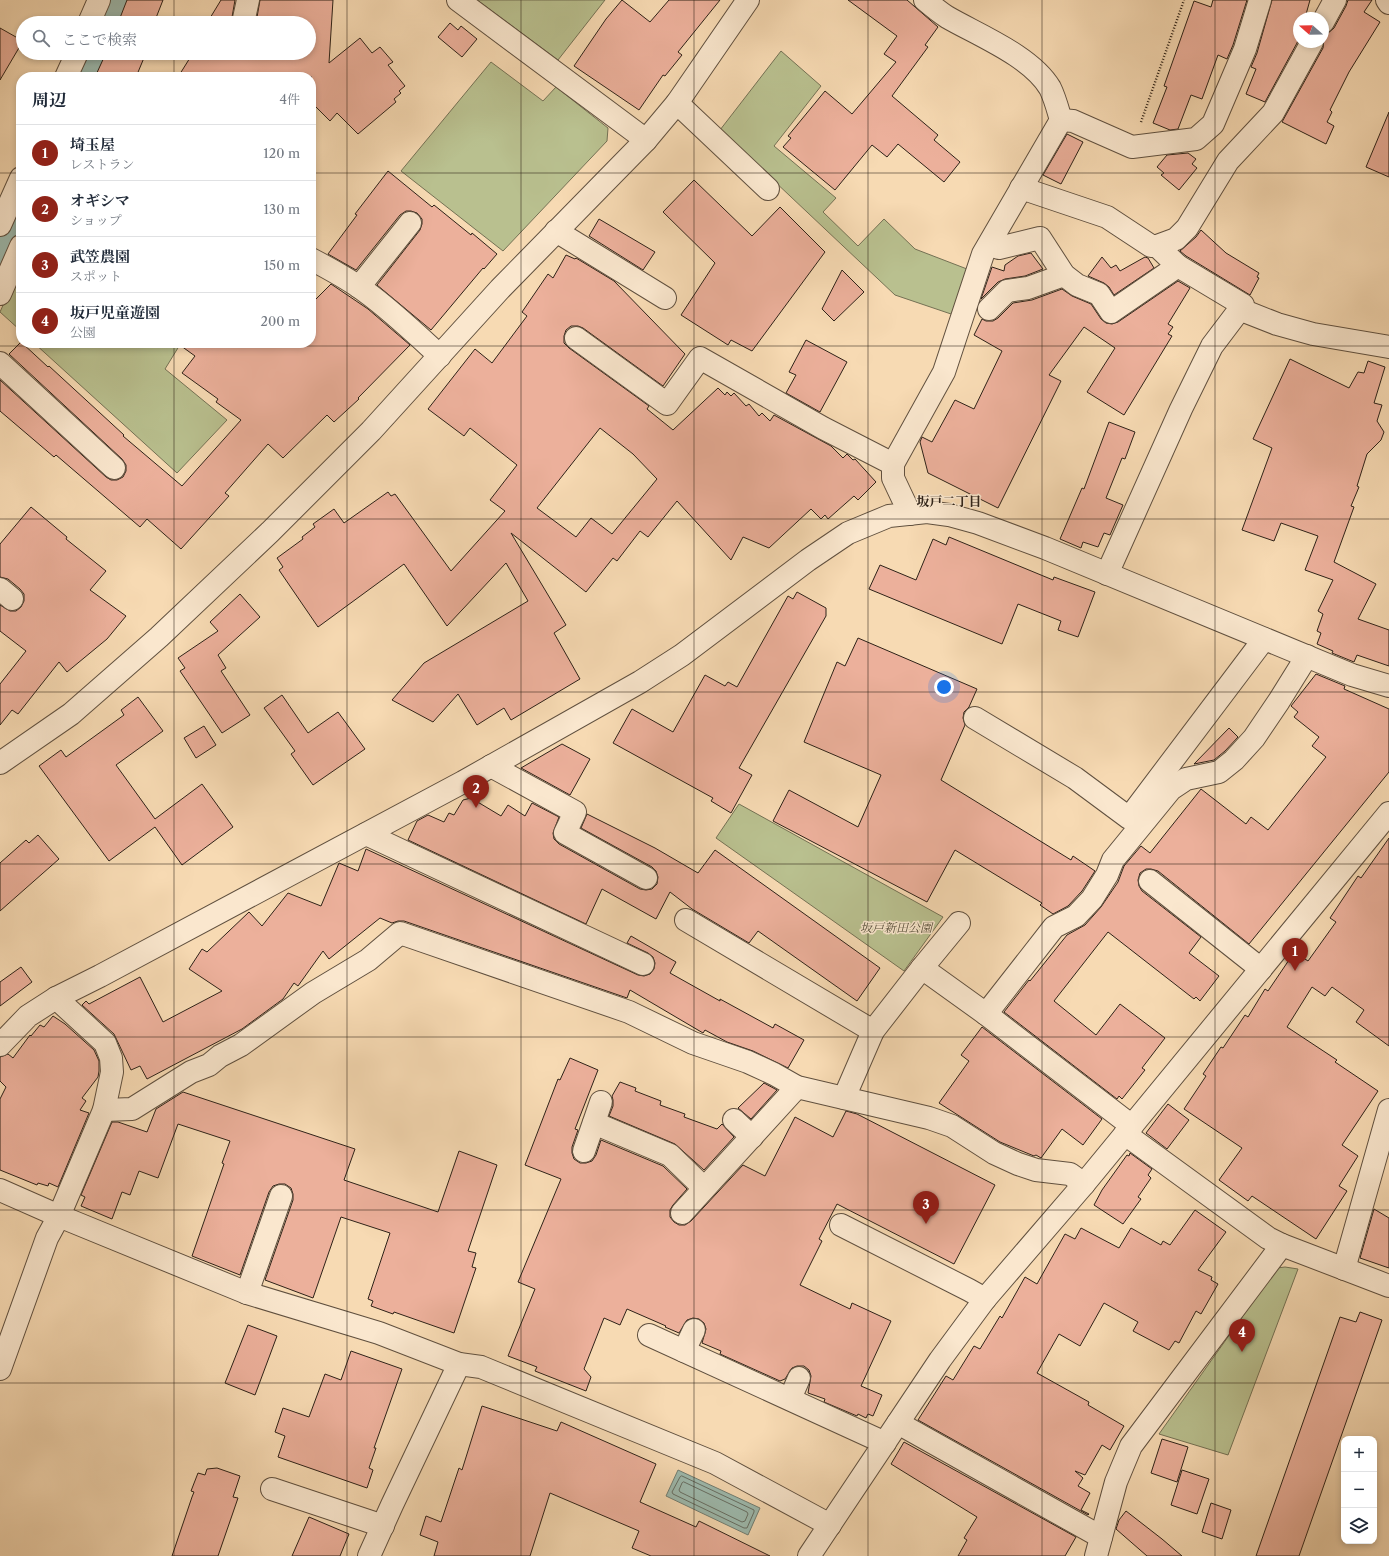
<!DOCTYPE html>
<html lang="ja">
<head>
<meta charset="utf-8">
<style>
  :root { --surface:#fff; --page:#f6f6f7; --text:#1f2937; --muted:#747a83; --line:#e0e1e3; --accent:#8f2418 }
  body { margin:0; font-family:"Libre Caslon Text","Noto Serif JP",serif; background:var(--page); color:var(--text) }
  .controls { position:absolute; right:12px; bottom:12px; display:grid; overflow:hidden; border-radius:8px; box-shadow:0 2px 6px #0003 }
  .controls button { width:36px; height:36px; display:grid; place-items:center; padding:0; border:0; border-bottom:1px solid var(--line); background:var(--surface); color:var(--text); font:20px sans-serif }
  .compass { position:absolute; left:1293px; top:12px; width:36px; height:36px; border-radius:50%; background:var(--surface); box-shadow:0 2px 6px #0003; rotate:290deg }
  .you { position:absolute; left:944px; top:687px; width:14px; height:14px; margin:-10px; border:3px solid #fff; border-radius:50%; background:#1a73e8; box-shadow:0 0 0 6px #1a73e833 }
  .badge { display:grid; place-items:center; width:26px; height:26px; border-radius:50%; background:var(--accent); color:#fff; font-size:13px; font-weight:700 }
  .pin { position:absolute; translate:-50% -33px; filter:drop-shadow(0 1px 2px #0008) }
  .pin::after { content:''; position:absolute; top:21px; width:14px; height:12px; background:inherit; clip-path:polygon(0 0,100% 0,50% 100%) }
  .list { margin:0; padding:0; list-style:none }
  h2 { display:flex; justify-content:space-between; align-items:center; height:52px; margin:0; padding:0 16px; font-size:17px }
  h2 small { font-size:13px; font-weight:400; color:var(--muted) }
  .list li { display:grid; grid-template-columns:26px 1fr auto; gap:12px; align-items:center; box-sizing:border-box; height:56px; padding:0 16px; border-top:1px solid var(--line) }
  .list b { display:block; font-size:15px; white-space:nowrap }
  .list p { margin:0; font-size:13px; white-space:nowrap; color:var(--muted) }
  .list em { font-size:13px; font-style:normal; color:var(--muted) }
  .icon { flex:none; width:22px; height:22px; fill:none; stroke:currentColor; stroke-width:2; stroke-linecap:round; stroke-linejoin:round }
  .map { position:relative; flex:none; width:1389px; height:1556px; overflow:hidden }
  .search { position:absolute; background:var(--surface); box-shadow:0 2px 6px #0003; left:16px; top:16px; width:300px; height:44px; display:flex; align-items:center; gap:10px; box-sizing:border-box; padding:0 14px; border-radius:22px; color:var(--muted); font-size:15px }
  .panel { position:absolute; background:var(--surface); box-shadow:0 2px 6px #0003; left:16px; top:72px; width:300px; height:276px; border-radius:16px }
  .map>svg:first-child { display:block }
</style>
</head>
<body>
<div class="map">
<svg width="1389" height="1556" viewBox="0 0 1389 1556">
  <rect width="100%" height="100%" fill="#f7dab3"/>
  <filter id="stains"><feTurbulence type="fractalNoise" baseFrequency=".005" numOctaves="4"/><feColorMatrix values="0 0 0 0 .2 0 0 0 0 .09 0 0 0 0 .02 0 0 0 .5 -.17"/></filter>
  <radialGradient id="worn" r=".72"><stop offset=".6" stop-color="#630" stop-opacity="0"/><stop offset="1" stop-color="#630" stop-opacity=".3"/></radialGradient>
  <g fill="#b9c08f" stroke="#747154">
    <path d="M477,0H605L558,60Z"/>
    <path d="M781,51L821,86L774,146L836,198L823,212L858,246L884,219L915,249L967,269L954,315L895,295L720,130Z"/>
    <path d="M491,62L543,101L556,87L608,128L607,141L503,251L401,171Z"/>
    <path d="M21,265V331L0,312Z"/>
    <path d="M34,343H181L165,369L227,420L177,473Z"/>
    <path d="M739,804L943,917L904,971L716,838Z"/>
    <path d="M1285,1267L1298,1269L1228,1455L1159,1434L1277,1268Z"/>
  </g>
  <path fill="#9dbaae" stroke="#717d72" d="M678,1470L760,1508L748,1535L666,1496Z"/>
  <g fill="none" stroke-linecap="round" stroke-linejoin="round">
    <g stroke="#666e63" stroke-width="1">
      <path d="M682,1476L754,1510V1512L747,1528H744L673,1494L672,1492L680,1477Z"/>
      <path d="M684,1482L747,1512L748,1514L745,1521L742,1522L680,1492L679,1490L682,1483Z"/>
    </g>
    <g stroke="#9dbaae" stroke-width="44">
      <path d="M106,23L115,0"/>
      <path d="M82,77L93,53"/>
      <path d="M0,269L21,220"/>
    </g>
  </g>
  <g fill="#ecb09b" stroke="#2e2218" fill-rule="evenodd">
    <path d="M127,0H163L154,23H118Z"/>
    <path d="M221,0H235L231,23H207Z"/>
    <path d="M260,0H333L329,63L360,38L372,53L380,47L393,62L388,65L405,86L399,91L401,93L394,99L396,102L358,134L337,113L330,121L311,102V78L312,77H178L193,53H309V23H256Z"/>
    <path d="M622,0L650,22L669,0H720L678,52L682,55L665,76L663,75L639,110L574,66L606,19Z"/>
    <path d="M848,0H907L938,27L925,45L928,47L892,96L938,135L934,140L960,162L944,182L898,144L887,157L872,145L835,190L783,147L791,138L788,136L825,91L852,114L896,62L884,54L897,36Z"/>
    <path d="M1213,0H1247L1233,45L1227,59L1218,55L1202,99L1191,95L1178,129L1170,130L1153,123L1167,87L1164,86L1194,1L1211,7Z"/>
    <path d="M1272,0H1310L1305,18H1299V37L1297,43L1265,102L1246,94L1256,69L1251,67L1257,53Z"/>
    <path d="M1348,0H1372L1364,12L1380,22L1349,72L1330,110L1332,112L1327,122L1334,126L1326,144L1282,122L1323,48L1324,39L1327,34L1334,28L1346,6Z"/>
    <path d="M450,23L458,30L461,26L477,39L462,57L438,37Z"/>
    <path d="M0,28L23,41L0,80Z"/>
    <path d="M106,53H146L136,77H95Z"/>
    <path d="M1389,112V177L1366,167Z"/>
    <path d="M1067,134L1083,142L1061,184L1043,175Z"/>
    <path d="M1188,153L1196,159L1192,164L1197,168L1179,190L1161,175L1164,173L1157,167L1167,155Z"/>
    <path d="M388,171L432,207L434,205L471,235L472,233L497,254L484,269L483,268L431,330L377,285L420,230L422,224V219L417,213L411,211H406L400,215L356,270L328,254L357,215L355,214Z"/>
    <path d="M694,180L752,236L780,207L825,252L752,351L731,340L728,345L681,315L715,263L663,212Z"/>
    <path d="M599,219L655,252L643,270L589,236Z"/>
    <path d="M1201,230L1226,253L1259,273L1257,277L1259,278L1250,295L1186,256L1180,251L1196,237Z"/>
    <path d="M1031,253L1043,269L1025,276L1005,279L998,282L981,299L992,267L1004,271L1005,265L1018,256Z"/>
    <path d="M566,255L575,259L576,258L614,281L685,354L663,386L583,328L578,326H571L566,330L564,336V343L569,348L649,406L647,409L673,430L718,388L725,395L727,392L731,396L734,393L746,406L749,404L759,416L762,413L770,421L774,415L831,446L843,458L847,454L853,460L855,459L876,482L858,500L854,496L828,519L825,515L821,519L811,509L769,548L743,537L731,560L677,501L648,537L640,531L617,561L613,558L586,592L511,533L566,625L554,633L580,679L511,720L504,708L477,725L458,694L433,722L392,700L424,663L528,601L506,563L447,626L404,564L318,627L279,570L283,567L277,558L303,539L302,537L315,527L313,524L334,509L344,523L388,492L391,496L395,494L451,571L505,511L490,500L517,465L470,428L464,436L428,409L475,349L492,363L527,316L522,312L548,274L553,278ZM600,428L633,454L657,479L612,534L591,518L576,537L537,508Z"/>
    <path d="M1102,257L1111,268L1116,265L1120,271L1145,257L1148,258L1154,268L1114,295L1109,287L1104,283L1088,276Z"/>
    <path d="M842,270L864,292L834,321L822,309Z"/>
    <path d="M1178,281L1190,288L1168,324L1173,327L1168,334L1172,336L1124,415L1087,392L1115,348L1084,327L1049,375L1061,381L998,508L928,473L920,442L922,437L932,442L955,400L974,409L1002,351L974,335L982,319L986,321H993L998,318L1013,303L1032,300L1062,289L1072,296L1091,304L1101,319L1106,323L1112,324L1118,322Z"/>
    <path d="M331,284L368,309L410,345L358,398L359,399L334,422L327,415L283,458L268,444L225,493L229,496L181,549L147,519L140,527L56,455L54,457L0,411V380L106,477L111,480H117L123,477L126,471V465L122,459L9,354L21,342L48,367L49,366L124,435L123,436L182,486L241,420L216,402L218,399L182,373L195,356L177,343H311V304Z"/>
    <path d="M806,340L847,362L820,412L786,393L796,375L789,372Z"/>
    <path d="M1290,359L1349,388L1358,372L1364,373L1368,361L1385,367L1374,403L1382,405L1377,421L1384,432L1381,440L1367,454L1357,486L1359,487L1351,506L1354,507L1334,562L1376,584L1358,619L1389,630V666L1357,655L1354,662L1332,653L1333,651L1317,644L1321,633L1317,631L1323,614L1318,611L1333,580L1305,570L1318,536L1281,523L1274,541L1242,530L1272,448L1253,439Z"/>
    <path d="M1109,422L1135,432L1125,459L1122,458L1106,498L1123,505L1110,535L1104,533L1098,547L1083,542L1081,548L1060,539L1082,488L1084,489Z"/>
    <path d="M31,507L67,537L66,539L106,571L90,590L126,616L107,639L67,672L59,662L18,714L12,710L0,725V684L26,651L0,631V605L10,611H16L21,607L24,601V594L20,589L8,579L0,577V544Z"/>
    <path d="M949,537L1053,580L1054,577L1095,592L1078,637L1058,630L1061,621L1018,604L1002,644L869,589L880,565L916,580L933,539L946,545Z"/>
    <path d="M797,592L826,608V616L739,768L752,775L731,813L711,801L713,798L613,743L632,709L673,732L705,675L725,686L728,682L737,687L788,596L793,599Z"/>
    <path d="M240,594L260,617L218,655L226,668L221,671L250,715L222,733L180,671L185,668L178,658L218,631L210,622Z"/>
    <path d="M858,638L977,689L969,707L964,712L963,718L965,725L941,780L1071,860L1073,856L1095,871L1082,891L1068,906L1053,914L1040,905L1042,903L955,850L927,902L773,821L789,790L858,827L881,775L804,742L837,662L845,666Z"/>
    <path d="M1316,674L1345,686L1344,689L1389,709V772L1249,944L1158,871L1151,869H1146L1140,873L1138,880L1139,886L1142,891L1201,937L1189,953L1219,976L1200,1001L1196,997L1194,999L1108,932L1054,1001L1096,1035L1120,1004L1165,1038L1142,1068L1145,1070L1122,1099L1119,1096L1117,1099L1004,1012L1029,980L1030,981L1067,935L1085,925L1101,907L1118,882L1124,866L1141,846L1150,853L1201,789L1246,824L1251,817L1268,830L1326,757L1312,746L1319,737L1294,717L1298,712L1291,706Z"/>
    <path d="M282,695L308,733L338,712L365,749L313,785L291,754L295,751L264,708Z"/>
    <path d="M138,697L163,731L116,765L155,819L202,784L233,827L182,865L155,827L109,861L39,766L61,750L66,757L124,715L121,710Z"/>
    <path d="M204,726L216,745L196,758L184,738Z"/>
    <path d="M1229,728L1238,737L1225,751L1214,760L1194,764Z"/>
    <path d="M562,744L590,759L570,795L521,768Z"/>
    <path d="M471,798L501,816L508,805L525,816L532,803L559,817L553,833L554,839L559,844L640,889L646,890L652,889L657,884L658,877L656,871L652,867L581,828L587,814L655,848L698,873L715,850L880,968L857,1001L758,931L749,943L692,909L670,892L656,919L602,889L586,924L408,840L417,821L428,815L444,822L449,813L454,815L463,800Z"/>
    <path d="M38,835L59,859L0,911V863L26,840L29,843Z"/>
    <path d="M1389,838V1046L1356,1022L1364,1010L1332,987L1325,996L1312,987L1287,1027L1337,1060L1335,1062L1378,1091L1342,1145L1358,1156L1339,1186L1347,1191L1316,1239L1252,1196L1248,1201L1219,1180L1242,1148L1184,1109L1206,1076L1203,1074L1221,1047L1223,1048L1245,1015L1248,1017L1265,989L1268,991L1291,957L1295,960L1299,955L1308,961L1336,922L1330,918L1358,876L1361,878Z"/>
    <path d="M366,849L638,975L644,976L650,974L654,969L655,963L653,957L648,953L627,943L631,936L676,962L670,973L720,1001V999L773,1028L775,1024L804,1040L788,1068L753,1051L727,1042L705,1030L703,1033L630,990L627,998L404,921H398L392,923L380,918L329,959L323,951L298,986L294,983L283,999L242,1029L147,1079L140,1066L131,1070L114,1034L82,1005L86,1001L89,1004L140,977L163,1022L222,991L189,969L202,949L207,952L249,912L262,926L288,893L321,906L339,863L358,871Z"/>
    <path d="M21,967L32,982L0,1006V982Z"/>
    <path d="M53,1016L65,1024L94,1050L99,1061V1071L98,1077L82,1098L86,1101L80,1110L89,1113L58,1187L49,1183L48,1186L38,1183L37,1185L0,1170V1099L6,1087L0,1081V1057L8,1054L13,1058L30,1035L31,1036L40,1025L44,1027Z"/>
    <path d="M982,1027L1102,1119L1083,1145L1062,1129L1041,1158L1036,1155L1034,1156L1000,1142L939,1103L969,1061L961,1055Z"/>
    <path d="M570,1058L598,1070L575,1129L578,1130L572,1147V1153L574,1159L580,1163H586L592,1161L596,1155L601,1140L663,1166L687,1189L673,1205L670,1210V1217L674,1222L679,1225H685L691,1221L743,1165L765,1176L795,1117L833,1137L846,1111L857,1114L995,1185L954,1264L837,1204L819,1239L822,1241L800,1285L850,1309L852,1303L891,1321L861,1386L882,1395L873,1416L868,1414L866,1418L858,1414L857,1416L824,1402L825,1399L808,1393L811,1376L809,1370L804,1366H797L792,1368L785,1379L780,1381L720,1354L721,1351L702,1343L706,1329L704,1323L699,1319L693,1318L687,1320L679,1333L665,1327L666,1326L627,1309L620,1325L604,1318L584,1369L591,1377L586,1391L535,1371L537,1367L508,1356L535,1289L518,1282L561,1179L525,1165L558,1079L560,1080Z"/>
    <path d="M620,1082L636,1088L635,1091L661,1101L660,1105L685,1114L684,1117L717,1129L722,1124L734,1137L704,1170L675,1144L609,1116L613,1106V1100L612,1096Z"/>
    <path d="M764,1083L777,1090L751,1119L738,1108Z"/>
    <path d="M183,1092L355,1149L344,1180L438,1212L459,1151L497,1165L468,1251L476,1253L472,1267L476,1268L454,1333L394,1312L393,1314L371,1306L373,1301L368,1299L390,1233L341,1217L313,1298L265,1280L293,1200V1194L291,1188L285,1184H279L273,1186L269,1192L240,1275L192,1256L224,1164L222,1163L230,1141L178,1124L158,1178L139,1171L130,1195L122,1192L112,1219L81,1206L85,1197L81,1195L112,1122H118L147,1132L156,1109Z"/>
    <path d="M1168,1104L1189,1120L1167,1149L1146,1133Z"/>
    <path d="M1130,1153L1152,1169L1148,1175L1151,1178L1138,1197L1141,1199L1123,1224L1094,1205L1102,1190L1127,1155L1129,1156Z"/>
    <path d="M1374,1209L1389,1218V1268L1360,1258Z"/>
    <path d="M1195,1210L1226,1232L1198,1270L1212,1277L1211,1280L1218,1284L1201,1314L1196,1311L1179,1343L1175,1341L1169,1350L1133,1331L1138,1322L1104,1303L1080,1346L1059,1334L1037,1373L1089,1402L1088,1405L1124,1426L1110,1450L1102,1445L1085,1475L1075,1471L1083,1478L1078,1486L1090,1493L1081,1510L1089,1514L1088,1515L918,1420L946,1376L953,1380L974,1346L980,1349L1000,1316L1002,1318L1025,1277L1037,1284L1065,1234L1075,1239L1081,1228L1119,1248L1131,1228L1161,1245L1163,1241L1170,1245Z"/>
    <path d="M1360,1312L1382,1320L1299,1556H1256L1340,1317L1356,1322Z"/>
    <path d="M248,1325L277,1336L255,1395L225,1383Z"/>
    <path d="M351,1351L402,1369L374,1448H376L369,1468L373,1470L367,1488L278,1457L285,1436L275,1432L283,1408L309,1417L325,1374L341,1380Z"/>
    <path d="M482,1406L557,1431L561,1422L656,1464L640,1502L696,1527L699,1521L770,1556H651L632,1548L639,1531L550,1493L530,1556H434L438,1542L420,1535L426,1516L441,1522L459,1468L462,1470Z"/>
    <path d="M1162,1439L1188,1447L1177,1482L1151,1473Z"/>
    <path d="M904,1442L1076,1537L1065,1556H958L967,1540L964,1538L977,1517L891,1464Z"/>
    <path d="M217,1468L240,1476L233,1497L238,1498L218,1556H172L192,1497L194,1492L191,1491L198,1473L205,1475L207,1469Z"/>
    <path d="M1182,1470L1209,1479L1197,1514L1171,1505Z"/>
    <path d="M1211,1503L1231,1510L1222,1539L1202,1532Z"/>
    <path d="M1126,1511L1162,1539L1182,1556H1147L1116,1529L1119,1520Z"/>
    <path d="M309,1517L349,1534L340,1556H292Z"/>
  </g>
  <g fill="none" stroke-linecap="round" stroke-linejoin="round">
    <defs>
      <g id="minor">
        <path d="M458,0L646,140"/>
        <path d="M925,0C932,6 939,12 947,17C978,35 1031,56 1050,88C1055,98 1058,110 1061,120"/>
        <path d="M1387,0L1389,3"/>
        <path d="M1323,22L1335,0"/>
        <path d="M89,23L99,0"/>
        <path d="M243,23L248,0"/>
        <path d="M66,77L77,53"/>
        <path d="M677,103L768,189"/>
        <path d="M1061,120L1073,121L1132,147L1196,139L1213,124L1245,49L1260,0"/>
        <path d="M1021,188L1107,217L1151,246H1157L1176,239L1187,228L1228,161L1273,113L1312,42"/>
        <path d="M0,225L21,178"/>
        <path d="M556,231L665,298"/>
        <path d="M989,245L999,248L1040,238L1064,275L1077,285L1099,294L1111,312L1178,266"/>
        <path d="M311,259C330,269 349,279 366,292C392,311 416,334 440,356"/>
        <path d="M359,287L410,223"/>
        <path d="M0,294L21,246"/>
        <path d="M989,309L1007,291L1028,288L1064,275"/>
        <path d="M1239,309L1277,324L1313,334L1389,347"/>
        <path d="M576,338L667,404L700,358L823,428L893,464"/>
        <path d="M0,363L114,468"/>
        <path d="M910,514L893,478V464L944,372L983,254L1061,120"/>
        <path d="M1107,574L1181,409L1212,346L1243,305L1178,266L1157,246"/>
        <path d="M0,589L12,599"/>
        <path d="M975,718L1075,778L1129,818L1264,639"/>
        <path d="M0,763L71,714L159,637L270,532L371,431L500,289L646,140L677,103L748,0"/>
        <path d="M491,766L575,812L565,833L646,878"/>
        <path d="M366,834L643,964"/>
        <path d="M1150,881L1261,969"/>
        <path d="M686,920L873,1031"/>
        <path d="M922,968L959,923"/>
        <path d="M986,1014L1054,927L1076,916L1092,899L1107,875L1113,860L1171,789L1186,779L1219,772L1234,760L1254,738L1279,701L1307,656"/>
        <path d="M0,1045L28,1016L56,998L100,976L463,782L640,682L682,655L808,560L848,533L889,516L927,512L949,515L978,523L1045,548L1352,675L1389,686"/>
        <path d="M844,1098L873,1031L922,968L986,1014L1132,1126"/>
        <path d="M104,1110L132,1109L191,1072L209,1065L220,1056L241,1045L313,993L368,960L400,933L629,1012L693,1043L748,1062L774,1074L797,1087L929,1118L952,1126L994,1153L1018,1164L1036,1170L1070,1174L1084,1184"/>
        <path d="M734,1120L752,1137"/>
        <path d="M594,1123L670,1155L704,1188"/>
        <path d="M1125,1134L1268,1238L1282,1245L1389,1286"/>
        <path d="M584,1151L601,1102"/>
        <path d="M0,1190L59,1216L247,1293L379,1333L459,1364L481,1367L715,1463L830,1525"/>
        <path d="M682,1213L797,1087"/>
        <path d="M841,1225L969,1290L985,1299"/>
        <path d="M1344,1269L1389,1110"/>
        <path d="M247,1293L281,1196"/>
        <path d="M649,1335L885,1443"/>
        <path d="M684,1351L694,1330"/>
        <path d="M0,1369L47,1238L59,1216L104,1110L112,1072L111,1058L105,1043L56,998"/>
        <path d="M790,1399L799,1378"/>
        <path d="M898,1423L1101,1537"/>
        <path d="M272,1489L383,1526"/>
        <path d="M369,1556L392,1505L459,1364"/>
        <path d="M809,1556L940,1360L985,1299L1084,1184L1389,813"/>
        <path d="M1096,1556L1116,1482L1131,1446L1282,1245"/>
      </g>
    </defs>
    <use href="#minor" stroke="#60503f" stroke-width="24"/>
    <path stroke="#2e2218" stroke-width="2.5" stroke-dasharray="1 2" stroke-linecap="butt" d="M1141,122L1184,0"/>
    <use href="#minor" stroke="#fae7ce" stroke-width="22"/>
  </g>
  <path fill="none" stroke="#2e2218" stroke-width="1" stroke-opacity="0.55" d="M174,0V23M347,0V1556M521,0V1556M694,0V1556M868,0V1556M1042,0V1556M1215,0V1556M174,53V77M0,173H21M311,173H1389M174,343V1556M0,346H1389M0,519H1389M0,692H1389M0,864H1389M0,1037H1389M0,1210H1389M0,1383H1389"/>
  <g text-anchor="middle" dominant-baseline="central" stroke-width="3" stroke-linejoin="round" paint-order="stroke">
    <g font-size="12" font-style="italic" fill="#58513c" stroke="#fae7ce">
      <text x="896" y="927">坂戸新田公園</text>
    </g>
    <g font-size="13" font-weight="bold" fill="#2e2218" stroke="#fae7ce">
      <text x="949" y="501">坂戸二丁目</text>
    </g>
  </g>
  <rect width="100%" height="100%" filter="url(#stains)"/>
  <rect width="100%" height="100%" fill="url(#worn)"/>
</svg>
<div class="controls">
<button>+</button>
<button>−</button>
<button><svg class="icon" aria-label="layers" viewBox="0 0 24 24"><path d="M12 4l9 5-9 5-9-5zM3 14l9 5 9-5"/></svg></button>
</div>
<svg class="compass" viewBox="-18 -18 36 36"><path d="M0-13l5 13h-10z" fill="#e53935"/><path d="M0 13l5-13h-10z" fill="#747a83"/></svg>
<div class="you"></div>
<div class="pin badge" style="left:1295px;top:971px">1</div>
<div class="pin badge" style="left:476px;top:808px">2</div>
<div class="pin badge" style="left:926px;top:1224px">3</div>
<div class="pin badge" style="left:1242px;top:1352px">4</div>
<div class="search"><svg class="icon" aria-label="search" viewBox="0 0 24 24"><circle cx="10" cy="10" r="6"/><path d="M15 15l6 6"/></svg>ここで検索</div>
<section class="panel">
<h2>周辺<small>4件</small></h2>
<ul class="list">
<li><span class="badge">1</span><div><b>埼玉屋</b><p>レストラン</p></div><em>120 m</em></li>
<li><span class="badge">2</span><div><b>オギシマ</b><p>ショップ</p></div><em>130 m</em></li>
<li><span class="badge">3</span><div><b>武笠農園</b><p>スポット</p></div><em>150 m</em></li>
<li><span class="badge">4</span><div><b>坂戸児童遊園</b><p>公園</p></div><em>200 m</em></li>
</ul>
</section>
</div>
</body>
</html>
